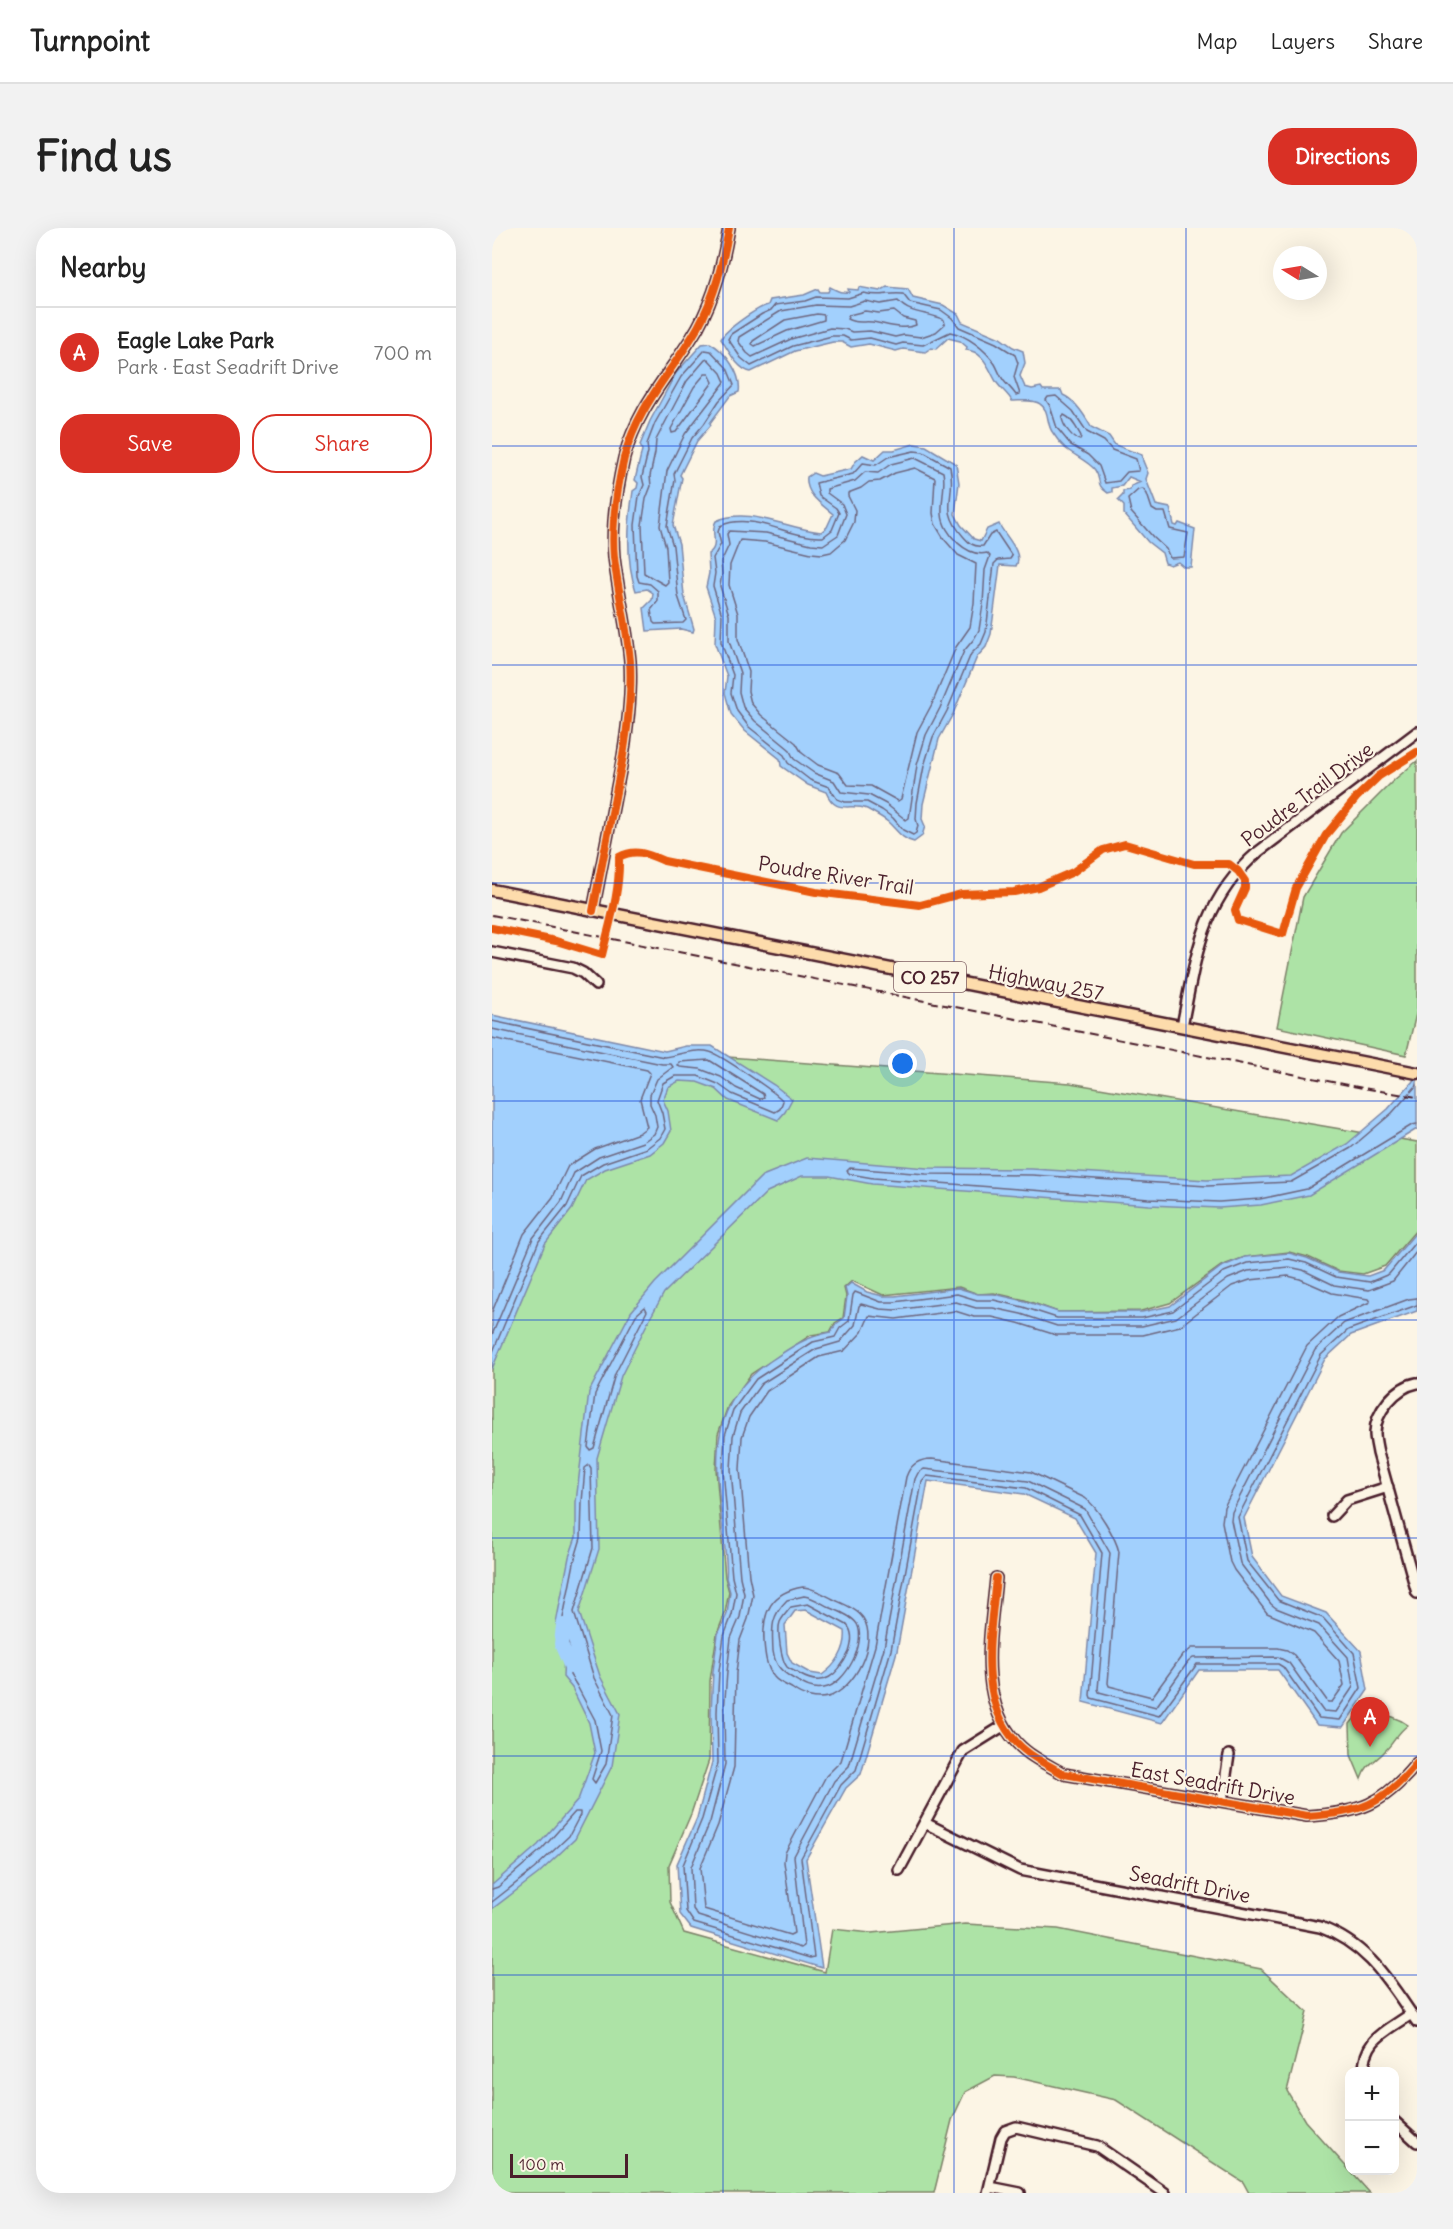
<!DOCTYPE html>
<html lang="en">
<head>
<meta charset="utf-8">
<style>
  :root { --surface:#fff; --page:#f2f2f2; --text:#222; --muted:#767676; --line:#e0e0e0; --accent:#d93025 }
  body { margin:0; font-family:Delius,sans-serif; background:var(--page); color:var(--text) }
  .controls { position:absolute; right:18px; bottom:18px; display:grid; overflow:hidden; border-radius:12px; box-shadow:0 6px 24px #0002 }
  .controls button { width:54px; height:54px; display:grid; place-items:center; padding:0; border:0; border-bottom:2px solid var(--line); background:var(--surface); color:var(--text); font:30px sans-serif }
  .compass { position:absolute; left:781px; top:18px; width:54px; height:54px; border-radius:50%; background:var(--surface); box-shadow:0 6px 24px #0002; rotate:281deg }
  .scale { position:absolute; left:18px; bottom:15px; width:118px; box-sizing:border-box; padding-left:6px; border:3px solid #4a1f2b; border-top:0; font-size:16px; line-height:21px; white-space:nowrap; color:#4a1f2b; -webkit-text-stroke:4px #fcf5e5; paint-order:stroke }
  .you { position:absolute; left:411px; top:836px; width:21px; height:21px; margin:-15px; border:4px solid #fff; border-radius:50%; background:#1a73e8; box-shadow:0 0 0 9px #1a73e833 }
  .badge { display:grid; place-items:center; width:39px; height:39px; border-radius:50%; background:var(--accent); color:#fff; font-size:20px; font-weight:700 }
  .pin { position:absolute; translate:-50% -50px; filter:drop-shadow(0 2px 3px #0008) }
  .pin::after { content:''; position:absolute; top:32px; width:21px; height:18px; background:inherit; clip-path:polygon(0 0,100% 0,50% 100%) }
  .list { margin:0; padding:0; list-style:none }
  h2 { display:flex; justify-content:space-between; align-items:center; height:78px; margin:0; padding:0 24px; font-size:26px }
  h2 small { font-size:20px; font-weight:400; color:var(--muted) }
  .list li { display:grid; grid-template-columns:39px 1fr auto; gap:18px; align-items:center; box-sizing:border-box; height:90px; padding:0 24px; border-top:2px solid var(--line) }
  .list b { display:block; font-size:22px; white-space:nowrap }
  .list p { margin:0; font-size:20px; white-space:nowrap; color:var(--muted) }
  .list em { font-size:20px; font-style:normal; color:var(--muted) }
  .actions { display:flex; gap:12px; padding:18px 24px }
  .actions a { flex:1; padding:14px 0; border:2px solid var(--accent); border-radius:24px; text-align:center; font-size:21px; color:var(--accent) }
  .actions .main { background:var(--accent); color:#fff }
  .map { position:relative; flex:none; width:925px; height:1965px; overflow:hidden; border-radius:24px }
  header { display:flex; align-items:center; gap:36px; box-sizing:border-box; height:84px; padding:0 30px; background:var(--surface); border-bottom:2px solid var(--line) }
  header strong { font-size:28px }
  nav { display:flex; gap:33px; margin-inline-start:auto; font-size:21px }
  .intro { display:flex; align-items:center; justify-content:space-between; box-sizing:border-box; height:144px; padding:0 36px }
  h1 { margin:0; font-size:42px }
  .button { padding:15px 27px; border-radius:24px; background:var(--accent); color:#fff; font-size:21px; font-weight:700 }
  main { display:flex; gap:36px; padding:0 36px }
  aside { flex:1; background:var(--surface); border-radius:24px; box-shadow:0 6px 24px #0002 }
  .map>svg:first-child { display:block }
</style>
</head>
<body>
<header>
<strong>Turnpoint</strong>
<nav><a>Map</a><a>Layers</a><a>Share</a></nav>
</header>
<div class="intro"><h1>Find us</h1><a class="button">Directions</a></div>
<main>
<aside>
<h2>Nearby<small></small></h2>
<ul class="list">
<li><span class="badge">A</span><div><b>Eagle Lake Park</b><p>Park · East Seadrift Drive</p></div><em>700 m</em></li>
</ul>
<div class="actions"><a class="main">Save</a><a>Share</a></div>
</aside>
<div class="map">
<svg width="925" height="1965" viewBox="0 0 925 1965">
  <rect width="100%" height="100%" fill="#fcf5e5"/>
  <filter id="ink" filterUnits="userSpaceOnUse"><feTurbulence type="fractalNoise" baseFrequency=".0167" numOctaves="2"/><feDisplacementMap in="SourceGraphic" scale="12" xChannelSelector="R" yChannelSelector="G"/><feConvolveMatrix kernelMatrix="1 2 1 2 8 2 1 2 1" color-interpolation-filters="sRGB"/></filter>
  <g filter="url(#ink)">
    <g fill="#ade3a6" stroke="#7c8168" stroke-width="1.5">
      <path d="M925,533V782L914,827L785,799L811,669L849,605L902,552Z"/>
      <path d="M196,826L578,855L925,914V1001L893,1038L871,1046L846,1043L816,1029L797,1024L753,1029L729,1038L678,1075L649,1083L566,1084L533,1072L502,1065L486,1066L467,1059L391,1067L360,1053L352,1060L354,1068L351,1090L343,1095L338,1104L319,1107L259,1146L236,1178L226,1206L224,1241L233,1349L237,1364L233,1385L225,1406L218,1453L217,1532L199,1586L177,1637L178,1674L192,1705L333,1744L340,1701L379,1705L473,1696L566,1701L769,1741L815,1784L795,1863L813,1893L878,1965H757L751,1954L624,1872L522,1849L503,1848L473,1864L460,1892L442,1965H0V1097L89,922Z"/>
      <path d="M869,1482C886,1487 901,1486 916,1497C905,1505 903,1513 894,1522C884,1534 875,1534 869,1551L859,1527L858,1496Z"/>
    </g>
    <g fill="#a2d0fd" stroke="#7f89a9" stroke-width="1.5" fill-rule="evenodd">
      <path d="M338,59C346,63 347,65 357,64L356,61L366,62L367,59L388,63L395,59L416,61L421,70L451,77L466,86L470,94L508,110L521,119L531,123L533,135L528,148L533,159L540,161L549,159L551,162H569L571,167C583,172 593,188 599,199L617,208L623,217L650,227L651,233L656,245L654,251L664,277L678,280L682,297L685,298L687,295L703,301L699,339H692L686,334L678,337L673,335L670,325L656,314L632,286V278L626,272L631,267V263L638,262L639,258L649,254L637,249L630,258L620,260V264L616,265C603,257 610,252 603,242C598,235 584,228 577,223C571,219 565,211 561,205C554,197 558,182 548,176C541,171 529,173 520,173C516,166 510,162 505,155C497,142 492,123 474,122L475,119L468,113L456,110L444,121L439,120L433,124L411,121L404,123L377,116L359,119L350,114H341L303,123L259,144C245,141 237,123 229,111C233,102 266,79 276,77L278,72L312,67L326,61L328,64H336Z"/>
      <path d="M218,115C233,123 250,146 247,164L238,168L218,195L219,197L205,213L188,247L190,250L181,297L187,316L192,367L202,401L201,404L189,401L155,403L152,380L160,372L161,365L155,361L144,363C133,332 136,295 141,263L145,260L146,255L143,252L150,222L148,217L158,193L184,145L210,116Z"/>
      <path d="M422,216L434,218L464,236L467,255L463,286L469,297L482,311L489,313L495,301L507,296C513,308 532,325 524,338L508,337L499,406L494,419L485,429L461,486L447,511L431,576L430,591L433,598L430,608L422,614C409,611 405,602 396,594C390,589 382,585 375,581C358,574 344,588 334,564L316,557L289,538L288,531L253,503L239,486L233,465L235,448L223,416L224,389L214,359L217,345L216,326C229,318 217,305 224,293C257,278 295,301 329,304L335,299L341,286C329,276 313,266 315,249L321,245L328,248L359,241L363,234L371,227L382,232L393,222H402Z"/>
      <path d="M0,787L173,823L194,818H220L282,857L300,871L293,884L286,892L236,872L224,861L205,854L187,853L176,859L171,872L176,883L179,903L172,915L158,926L113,941L94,952L80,981L53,1016L0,1141Z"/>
      <path d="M925,843V901L817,967L769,977L727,980L657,977L380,956L337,948H310L275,964L172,1065L157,1092L129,1148L105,1230L107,1321L87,1384L108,1448L128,1486L120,1538L83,1611L46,1646L0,1681V1657L46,1617L86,1572L103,1525L97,1495L80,1460L71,1449L72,1423L64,1395L77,1329L84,1309V1274L97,1164L139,1084L163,1055L270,948L315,930L435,940L540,941L715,952L799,948L855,916L896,881L921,853Z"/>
      <path d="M925,1003V1083L859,1107L833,1131L752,1290L760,1329L789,1368L834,1385L869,1423L876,1462L851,1499L825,1497L786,1442H707L670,1495L591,1474L604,1325L583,1290L532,1266L436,1253L405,1423L369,1546L354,1560L314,1631L330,1740L199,1700L188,1686L185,1636L205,1590L220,1534L219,1484L221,1443L226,1406L235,1386L238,1364L234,1350C236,1335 232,1319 231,1304C224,1236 213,1178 277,1134C299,1119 313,1109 339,1104L344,1096L352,1090L355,1068L353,1060L359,1055L375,1064L391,1068H403L466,1060L486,1066H502L533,1073L566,1084H650L678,1078L729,1039L753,1029L797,1025L815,1030L846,1044L876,1048L892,1042ZM314,1382L353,1403C355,1421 344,1437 330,1447L318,1445L300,1435L295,1425L293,1397L303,1383Z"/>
    </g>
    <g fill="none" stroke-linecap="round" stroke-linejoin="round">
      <g stroke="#6d667f" stroke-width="1.5">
        <path d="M372,65C388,70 396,64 411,66L418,75L449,82L460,90L467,99L504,115L523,127L526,135L522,149L528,166L524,167C520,161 516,158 512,153C508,148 506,141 503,136C494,122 475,107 458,104L431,117L411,115L404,117L378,110L359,112L351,108H340L301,118L259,138L249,130L236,111L239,106L270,86L279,82L283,77L313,73L324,69L356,70Z"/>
        <path d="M373,73L388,76L406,73C418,87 436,84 452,92L453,96L444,104L429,109L412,107L403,109L378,103L360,104L353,101L338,100L299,111L260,129L255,125L246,113L247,109L289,83L324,77L357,78Z"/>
        <path d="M373,83L387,85L402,83L411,90L423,93L424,97C411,103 394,96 380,94C371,93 364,96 355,91L357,87Z"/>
        <path d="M325,86L332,87V92L295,103L263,118L260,116L261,113L293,92Z"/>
        <path d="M213,122L219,123L235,140L242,157L227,173L212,196L200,210L182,246L183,252L175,298L181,318L186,368L194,392L191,395L163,396L161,394L159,382L166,373V363L158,356L147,354L145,348L143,297L147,268L152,257L150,249L156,224L155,216L163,195L189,149Z"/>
        <path d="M216,131L229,145L233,154L193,206L175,243L168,298L174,319L176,354L173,357L152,345L150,297L154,271L159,258L158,248L163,225L164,212L195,153L213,132Z"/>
        <path d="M213,146H217L221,154L184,204L180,205L179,201L202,159Z"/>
        <path d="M564,168L581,183L595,204L612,213L620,222L644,231L647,243L635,244L627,253L613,255L607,238L596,227L579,217L565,200L558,178L554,172L556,169Z"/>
        <path d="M572,187C580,190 585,201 589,208L588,212C581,211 571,198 570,190Z"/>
        <path d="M422,223L431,224L458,239C465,270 446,279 471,308C477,315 481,319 491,318L498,307L504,304L520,328L518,331L506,332L502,336L494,404L489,416L479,426L455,483L441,509L432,538L425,575L424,591L426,598L424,605L421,607L411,602L401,590L390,582L375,574H353L345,571L337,559L318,552L296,535L292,527L257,499L245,483L239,465L241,447L229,414L230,387L221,358L223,345L221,330L229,316L226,304L228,298C261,283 298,311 331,309L340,302L347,285L344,280L327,268L324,255L361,246L371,235L384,237L396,229Z"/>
        <path d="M423,230L451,244C454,258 449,271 450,286C451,306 476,330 495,325L498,328L493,342L491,376L487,402L482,411L472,423L448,480L434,507L425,537L417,590L414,592L394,576L377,567L349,564L342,553L322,545L302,531L297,521L263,493L251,479L247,464L248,445L237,413V387L228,358L230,346L229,334L237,317L235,306L237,303L274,305L319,316L331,317L346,307L354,286L350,276L335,265V261L363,253L373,244L386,245L399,236Z"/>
        <path d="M423,240L443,250L441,285L443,296L452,311L466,327L484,336L482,375L478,399L464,419L440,476L425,504L409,571L406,573L379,558L356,557L347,545L326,537L310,525L304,515L269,487L259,475L256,463L257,444L246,411V386L237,357L238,337L248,312L273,314L319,325L330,326L339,324L353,312L362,294L363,282L356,268V265L369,260L377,254L388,253L403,245Z"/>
        <path d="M651,261L655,266L660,281L665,284H673L678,301L696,305L692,329L678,330L674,321L661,309L639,284L636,271L646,262Z"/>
        <path d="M0,793L172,829C186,827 204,820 218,824C227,826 286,866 291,873L288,881L283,884L240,866L226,856L206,848H183L171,855L165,872L170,885L173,901L168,910L155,920L111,935L89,948L75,978L47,1013L0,1126"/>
        <path d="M0,801L170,836H179L181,839L165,851L158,867V876L163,887L165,899L162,906L151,914L107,929L82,945L69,974L41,1010L0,1107"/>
        <path d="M0,810L155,842L158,845L148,871L155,899L147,905L103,921L76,938L61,969L32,1006L0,1084"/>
        <path d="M217,832L271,866L272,870L268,871L244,860L229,849L208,841L188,839L186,837L187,834Z"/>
        <path d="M925,857L900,885L859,920L799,954L715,958L540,947L434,946L358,940L355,943L358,946L381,950L657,971L727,974L768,971L815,961L920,897L925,896"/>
        <path d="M925,1012L897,1046L878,1054L844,1049L814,1035L797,1031L755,1035L732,1044L681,1083L650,1090H565L531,1079L502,1072H485L465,1066L402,1074H389L363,1064L361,1067L357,1093L348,1100L343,1109L321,1114L264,1151L241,1182L233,1207L231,1241L240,1349L244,1365L240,1387L232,1408L227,1443L225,1484L226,1535L210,1591L191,1637L194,1683L202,1695L318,1730L322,1729L309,1630L349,1557L364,1542L399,1422L430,1254L435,1248L534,1260L588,1287L610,1325L598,1467L599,1470L667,1488L705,1436H786L791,1439L827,1490L848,1492L869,1460L862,1425L831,1390L786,1372L755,1333L746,1289L829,1127L856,1102L925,1077"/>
        <path d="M925,1023L901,1053L877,1062L842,1057L811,1042L797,1039L756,1043L736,1051L684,1090L650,1098H565L529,1086L501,1080H484L464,1074L403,1082L388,1081L369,1076L367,1078L363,1097L348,1114L324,1121L269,1156L248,1185L241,1208L239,1241L248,1349L252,1366L248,1389L239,1410L235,1444L232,1484L233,1536L218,1594L199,1639L201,1681L206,1688L309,1720L312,1718L302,1628L342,1553L357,1538L392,1420L423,1251L426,1245L432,1241L536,1253L593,1281L618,1325L606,1461L607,1464L664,1479L696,1434L701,1430L786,1429L797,1435L831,1483L844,1484L861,1459L856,1429L827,1397L784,1380L779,1376L748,1335L739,1292L740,1284L823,1122L852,1095L917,1071L925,1070"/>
        <path d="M796,1048L808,1051L840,1065L876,1071L878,1074L846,1089L815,1118L732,1279L730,1294L738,1334L742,1342L775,1385L822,1405L847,1433L852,1457L840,1474H836L802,1427L795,1422L786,1420H700L689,1429L660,1469L617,1458L616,1455L627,1324C624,1310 605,1278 593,1270L539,1244L440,1231C427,1231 418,1237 414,1249L383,1418L349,1533L334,1548L293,1625L292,1634L302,1705L298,1707L212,1681L208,1640L226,1597L242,1539L244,1445L248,1412L256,1391L261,1367L257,1348L248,1241L250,1209L257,1189L275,1163L327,1129L352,1123L370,1104L377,1088L404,1091L463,1083L482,1089H500L526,1095L564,1107H651L688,1098L740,1058L758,1052Z"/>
        <path d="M153,1079L155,1083L123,1146L102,1220L98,1222L96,1219L103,1166L144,1087Z"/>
        <path d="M97,1237L99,1240L101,1320L82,1384L102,1450L121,1487L114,1536L103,1555L100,1551L109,1523L103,1492L85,1458L78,1447V1422L70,1395L83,1330L89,1310L90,1274L93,1240Z"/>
        <path d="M311,1359C322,1360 331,1366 341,1371C351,1376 365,1381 371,1390C387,1414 362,1462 336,1469C324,1472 310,1468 301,1461C295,1457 287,1455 282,1449C274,1439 273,1426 272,1414C270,1384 279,1364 311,1359Z"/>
        <path d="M312,1368C321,1369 329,1375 337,1379C346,1383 360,1388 365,1396C375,1415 353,1457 332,1460C320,1462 312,1457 302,1451C290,1444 283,1438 281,1423C280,1401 278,1389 295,1372Z"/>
        <path d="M316,1376L355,1397C361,1404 360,1415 357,1424C346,1447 332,1461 307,1446C304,1443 298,1442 295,1439C289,1432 285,1402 288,1394C291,1388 296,1383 299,1379Z"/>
        <path d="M0,1661L6,1659L50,1621L83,1584H88V1587L77,1608L42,1641L0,1674"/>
      </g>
      <path stroke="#a2d0fd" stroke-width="14" d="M71,1397L69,1416L79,1439"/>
      <defs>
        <g id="minor">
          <path d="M101,683L131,528C136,497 140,464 138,433C135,398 126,364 122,329C119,297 125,261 132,230C147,175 179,146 206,99C223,68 231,35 237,0"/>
          <path d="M0,724L81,740L91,745L104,757"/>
          <path d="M690,798C704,729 709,673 766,624L925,504"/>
          <path d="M925,1155C904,1159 883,1184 883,1205C883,1212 885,1219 886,1225L925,1365"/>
          <path d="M840,1288L855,1272L896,1259"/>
          <path d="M504,1350C499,1405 484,1471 525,1515C538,1529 556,1537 572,1546L815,1588C868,1585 891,1577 925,1535"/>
          <path d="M730,1573L737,1527"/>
          <path d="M433,1595L528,1642L828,1699C877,1717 897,1754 925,1794"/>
          <path d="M407,1642L471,1523L511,1498"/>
          <path d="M872,1844C872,1810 894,1804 919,1786"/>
          <path d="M902,1893L925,1914"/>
          <path d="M498,1959L528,1965"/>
          <path d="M496,1965L509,1910L513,1903L524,1899L605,1918L673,1965"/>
        </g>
        <path id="major" d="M0,662L925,845"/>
      </defs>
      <use href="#minor" stroke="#4a1f2b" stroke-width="14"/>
      <use href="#major" stroke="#4a1f2b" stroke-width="15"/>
      <use href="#minor" stroke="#fcf5e5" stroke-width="9"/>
      <use href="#major" stroke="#fddcac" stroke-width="10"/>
      <path stroke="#4a1f2b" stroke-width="2" stroke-dasharray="9 4.5" stroke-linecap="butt" d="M0,687L871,860L925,869"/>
      <defs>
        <g id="cycleway">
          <path d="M101,683L131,528C136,497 140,464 138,433C135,398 126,364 122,329C119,297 125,261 132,230C147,175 179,146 206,99C223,68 231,35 237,0"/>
          <path d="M0,700L64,713L110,727C118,694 128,664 127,629C144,620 156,626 172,633L324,664L428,677L469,666L522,664L546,659L581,644L611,622L633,616L702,636H737L746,643L753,653V660L743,682L746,692L791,706L804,660L834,607L865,569L887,548L925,524"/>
          <path d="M504,1350C499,1405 484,1471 525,1515C538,1529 556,1537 572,1546L815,1588C868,1585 891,1577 925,1535"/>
        </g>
      </defs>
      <use href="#cycleway" stroke="#fcf5e5" stroke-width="11"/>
      <use href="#cycleway" stroke="#e8590c" stroke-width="8"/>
    </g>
  </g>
  <path fill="none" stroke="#1d4ed8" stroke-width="1.5" stroke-opacity="0.55" d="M231,0V1965M462,0V1965M694,0V1965M0,218H925M0,437H925M0,655H925M0,873H925M0,1092H925M0,1310H925M0,1528H925M0,1747H925"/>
  <g text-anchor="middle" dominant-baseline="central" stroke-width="4.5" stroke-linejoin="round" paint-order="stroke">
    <rect fill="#fcf5e5" stroke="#7f5f63" stroke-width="1.5" x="402" y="734" width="72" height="30" rx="4.5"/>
    <g font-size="18" font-weight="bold" fill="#4a1f2b">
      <text x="438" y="749">CO 257</text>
    </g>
    <g font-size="20" fill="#4a1f2b" stroke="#fcf5e5">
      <text transform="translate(815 566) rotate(-37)">Poudre Trail Drive</text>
      <text transform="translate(344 647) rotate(9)">Poudre River Trail</text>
      <text transform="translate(554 754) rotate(11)">Highway 257</text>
      <text transform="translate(721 1555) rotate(10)">East Seadrift Drive</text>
      <text transform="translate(698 1656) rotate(11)">Seadrift Drive</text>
    </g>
  </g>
</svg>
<div class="controls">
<button>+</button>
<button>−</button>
</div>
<svg class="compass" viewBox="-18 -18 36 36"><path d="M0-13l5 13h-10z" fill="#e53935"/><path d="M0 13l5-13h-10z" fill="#767676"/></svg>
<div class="scale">100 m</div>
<div class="you"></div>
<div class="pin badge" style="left:878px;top:1519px">A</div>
</div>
</main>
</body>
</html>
